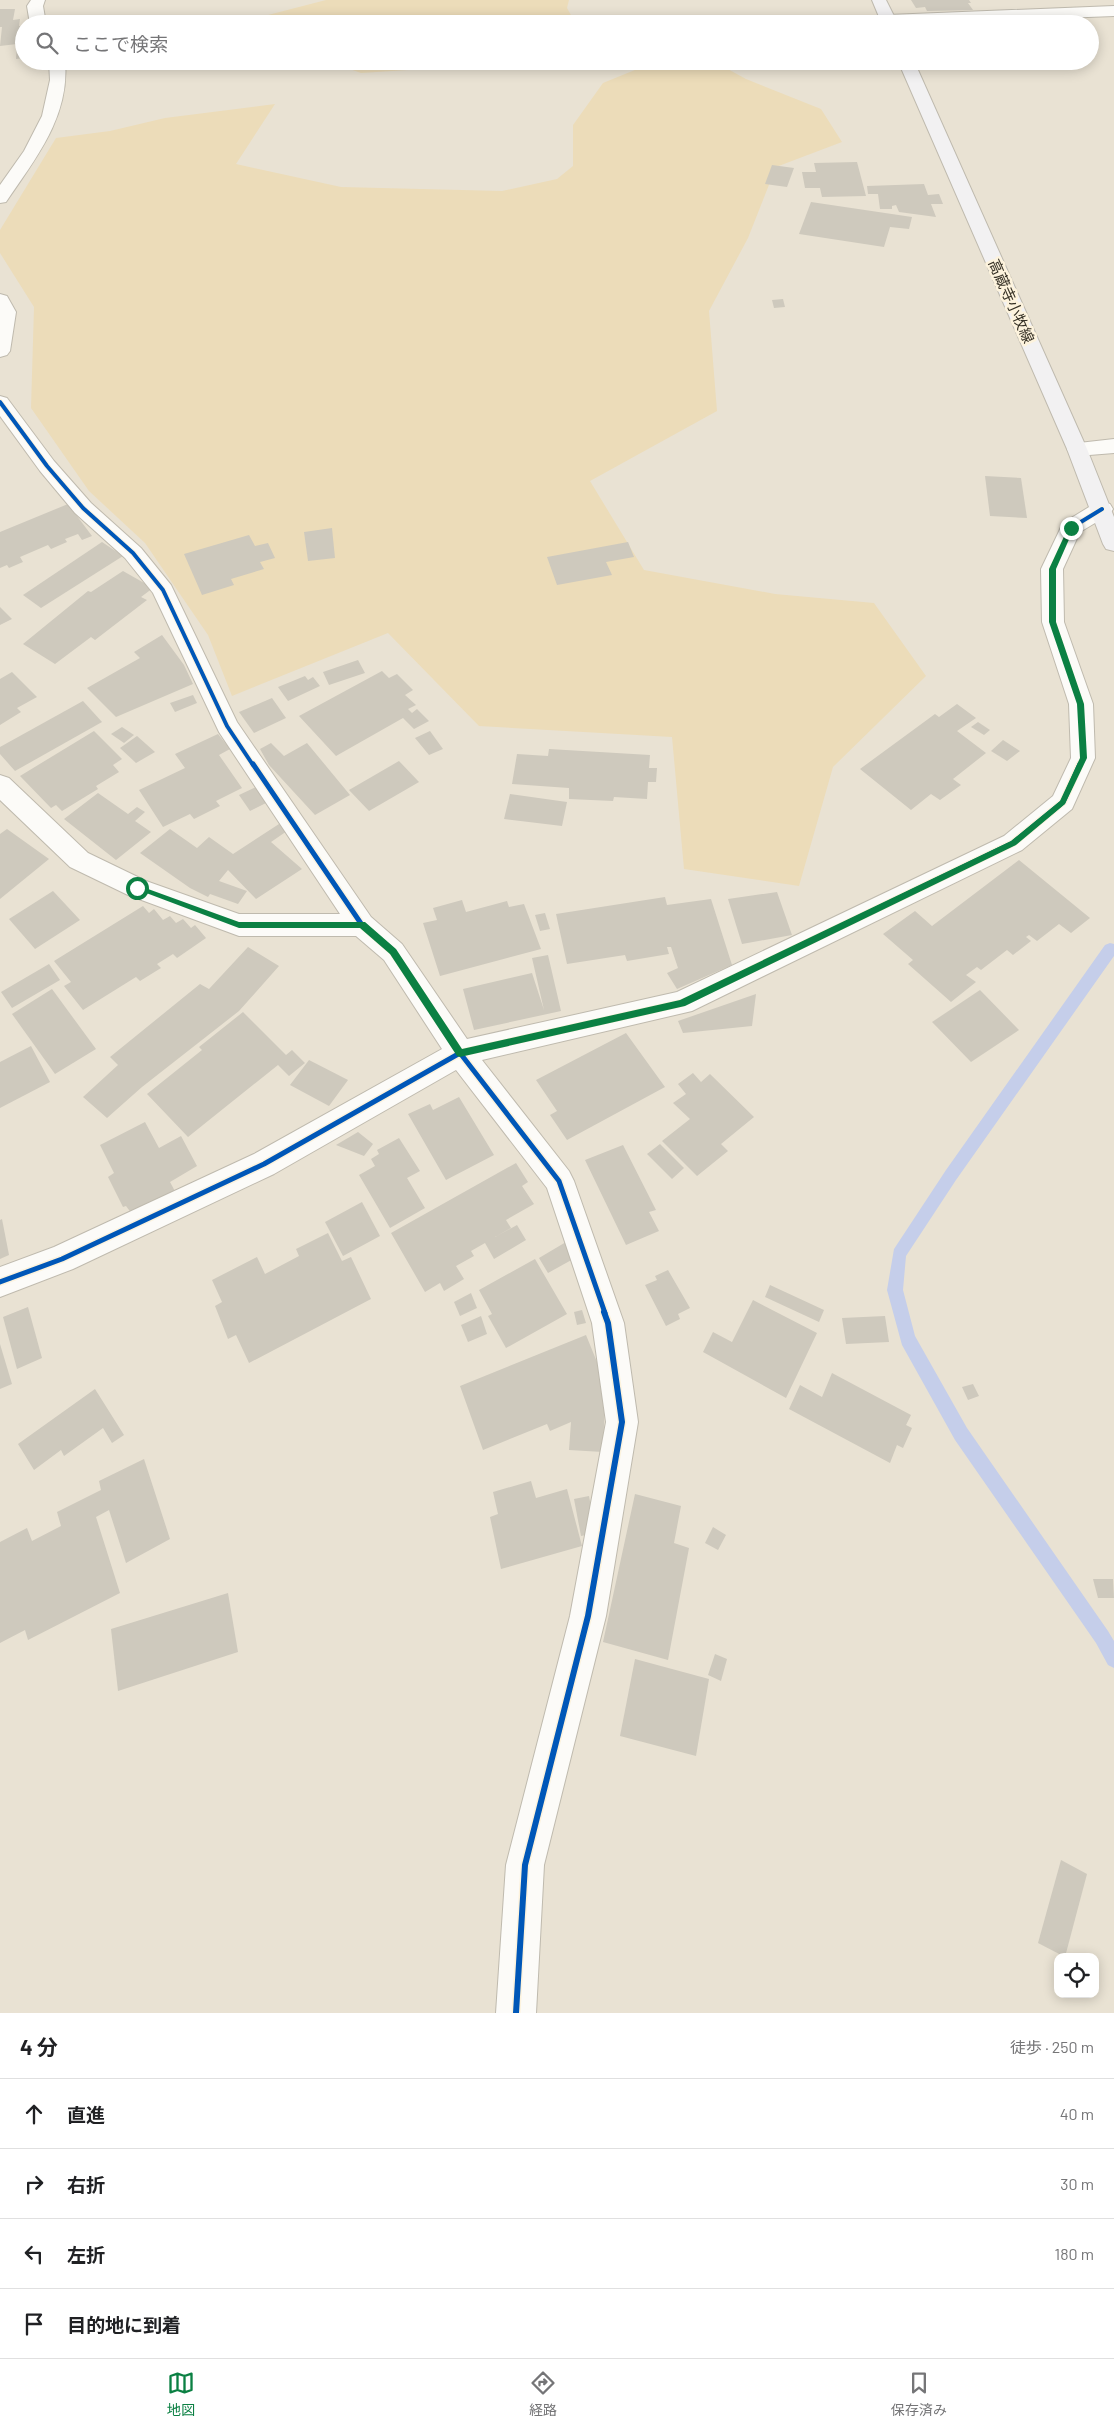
<!DOCTYPE html>
<html lang="ja">
<head>
<meta charset="utf-8">
<style>
  :root { --surface:#fff; --page:#f2f2f2; --text:#202124; --muted:#757577; --line:#e0e0e0; --accent:#0b8043 }
  body { margin:0; font-family:Barlow,"Noto Sans JP",sans-serif; background:var(--page); color:var(--text) }
  .controls { position:absolute; right:15px; bottom:15px; display:grid; overflow:hidden; border-radius:10px; box-shadow:0 2px 12px #0003 }
  .controls button { width:45px; height:45px; display:grid; place-items:center; padding:0; border:0; border-bottom:1px solid var(--line); background:var(--surface); color:var(--text); font:25px sans-serif }
  .stop { position:absolute; width:15px; height:15px; margin:-11px; border:4px solid #0b8043; border-radius:50%; background:#fff }
  .stop.end { background:#0b8043; border-color:#fff; box-shadow:0 1px 5px #0008 }
  .list { margin:0; padding:0; list-style:none }
  h2 { display:flex; justify-content:space-between; align-items:center; height:65px; margin:0; padding:0 20px; font-size:21px }
  h2 small { font-size:16px; font-weight:400; color:var(--muted) }
  .list li { display:grid; grid-template-columns:32px 1fr auto; gap:15px; align-items:center; box-sizing:border-box; height:70px; padding:0 20px; border-top:1px solid var(--line) }
  .list b { display:block; font-size:19px; white-space:nowrap }
  .list em { font-size:16px; font-style:normal; color:var(--muted) }
  .icon { flex:none; width:28px; height:28px; fill:none; stroke:currentColor; stroke-width:2; stroke-linecap:round; stroke-linejoin:round }
  .map { position:relative; flex:none; width:1114px; height:2013px; overflow:hidden }
  .search { position:absolute; background:var(--surface); box-shadow:0 2px 12px #0003; left:15px; right:15px; top:15px; height:55px; display:flex; align-items:center; gap:12px; box-sizing:border-box; padding:0 18px; border-radius:28px; color:var(--muted); font-size:19px }
  .sheet { height:345px; background:var(--surface) }
  nav { display:flex; justify-content:space-around; align-items:center; box-sizing:border-box; height:70px; border-top:1px solid var(--line); background:var(--surface); font-size:14px; color:var(--muted) }
  nav a { display:grid; justify-items:center; gap:2px }
  nav .on { color:var(--accent) }
  .map>svg:first-child { display:block }
</style>
</head>
<body>
<div class="map">
<svg width="1114" height="2013" viewBox="0 0 1114 2013">
  <rect width="100%" height="100%" fill="#e9e2d3"/>
  <g fill="#ecdcb9">
    <path d="M326,0H569L567,8L576,24H273L268,15Z"/>
    <path d="M327,61H483L455,67L361,73Z"/>
    <path d="M681,61H713L746,79L821,109L842,142L776,167L748,238L709,311L717,411L590,481L644,570L775,594L874,603L926,676L833,767L799,886L684,869L672,737L479,726L388,633L232,696L208,635L145,543L89,491L31,408L34,307L0,253V230L56,138L110,131L165,118L275,104L236,164L341,187L502,191L557,179L573,166V125L603,83L652,63Z"/>
  </g>
  <g fill="none" stroke-linecap="round" stroke-linejoin="round">
    <path fill="#c5ceea" fill-rule="evenodd" d="M1110,943L1114,944V956L956,1180L906,1256L903,1290L915,1336L967,1428L1108,1631L1114,1641V1668L1108,1665L1096,1643L955,1440L902,1345L887,1290L894,1249L946,1170L1105,945Z"/>
  </g>
  <g fill="#cec9bd">
    <path d="M911,0H969L971,3H968L973,10L927,11L925,7L916,8Z"/>
    <path d="M0,9H15L13,20L20,19L19,26H24V58L16,59L17,44L0,46L2,27H0Z"/>
    <path d="M857,162L866,196L822,197L820,188H805L802,172H816L814,163Z"/>
    <path d="M772,165L794,168L787,187L765,184Z"/>
    <path d="M924,184L928,195L939,194L943,204H931L936,217L899,212L896,205L892,206V209H880L878,194H868L867,186Z"/>
    <path d="M811,202L912,217L909,229L890,227L884,247L799,234Z"/>
    <path d="M783,299L785,307L774,308L772,300Z"/>
    <path d="M985,476L1021,478L1027,518L990,516Z"/>
    <path d="M68,504L92,536L82,540L78,534L65,539L67,542L51,549L48,545L20,557L23,562L9,568L7,565L0,568V532Z"/>
    <path d="M332,528L335,558L308,561L304,532Z"/>
    <path d="M249,535L255,546L268,543L275,558L260,562L264,569L231,579L234,585L202,595L184,554Z"/>
    <path d="M102,542L123,556L41,608L23,595Z"/>
    <path d="M628,542L634,557L606,562L612,575L557,585L547,557Z"/>
    <path d="M123,571L153,588L141,597L147,600L95,640L91,637L55,664L23,644L88,591L91,592Z"/>
    <path d="M0,607L12,619L0,625Z"/>
    <path d="M162,635L184,665L193,684L116,717L87,688L140,658L134,652Z"/>
    <path d="M358,660L365,673L329,685L323,672Z"/>
    <path d="M382,671L389,678L397,674L413,690L405,695L416,705L408,709L412,713L417,709L429,721L414,729L403,718L336,756L299,716Z"/>
    <path d="M12,672L37,697L17,708L21,712L0,725V679Z"/>
    <path d="M305,676L308,680L313,677L320,686L288,701L278,687Z"/>
    <path d="M193,695L197,703L175,712L170,703Z"/>
    <path d="M272,698L286,718L254,733L239,712Z"/>
    <path d="M83,701L102,722L15,771L0,754V747Z"/>
    <path d="M957,704L976,718L957,731L986,753L953,779L961,785L940,800L931,794L911,810L860,769L935,714L939,717Z"/>
    <path d="M978,722L990,730L984,735L971,727Z"/>
    <path d="M122,727L134,735L124,743L111,734Z"/>
    <path d="M94,731L122,759L113,765L119,772L96,786L98,789L62,811L56,805L51,808L20,776Z"/>
    <path d="M430,731L443,749L429,755L415,738Z"/>
    <path d="M218,734L230,749L219,755L242,788L216,801L220,806L194,819L190,814L163,827L139,790L185,768L175,754Z"/>
    <path d="M137,736L155,752L136,763L120,748Z"/>
    <path d="M1003,740L1020,751L1007,761L991,751Z"/>
    <path d="M271,743L284,756L307,743L350,795L315,815L269,765L260,749Z"/>
    <path d="M549,749L650,755L649,768H657L656,782H648L647,799L614,797L613,801L569,799V788L512,784L517,754L548,756Z"/>
    <path d="M399,761L419,782L369,811L349,790Z"/>
    <path d="M256,787L266,803L250,811L239,795Z"/>
    <path d="M98,793L128,814L137,807L145,812L135,821L151,832L116,860L64,819Z"/>
    <path d="M510,794L567,802L562,826L504,819Z"/>
    <path d="M279,824L287,831L271,842L302,869L256,899L228,870L219,881L247,891L238,904L210,894L208,897L190,888L140,853L170,829L197,848L209,837L233,854Z"/>
    <path d="M7,829L49,859L0,899V834Z"/>
    <path d="M1019,860L1090,918L1071,933L1059,924L1037,941L1029,935L1026,937L1031,941L1013,955L1007,950L981,970L977,967L966,975L976,982L951,1002L908,964L913,960L883,934L915,911L932,926Z"/>
    <path d="M53,891L80,920L35,949L9,919Z"/>
    <path d="M777,892L792,935L742,944L728,899Z"/>
    <path d="M665,897L667,905L711,899L732,965L677,989L667,973L678,968L671,947H667L669,954L627,961L625,955L567,964L556,914Z"/>
    <path d="M462,900L466,912L507,901L509,907L524,904L541,949L440,976L423,923L437,920L433,908Z"/>
    <path d="M143,906L149,913L154,909L163,920L170,916L176,923L183,919L191,928L195,925L206,938L177,958L173,954L157,964L161,968L140,981L136,977L83,1010L64,986L71,982L54,961Z"/>
    <path d="M545,913L550,929L540,931L535,915Z"/>
    <path d="M248,947L279,966L239,1011L142,1087L107,1118L83,1097L118,1065L110,1057L200,984L209,989Z"/>
    <path d="M548,955L561,1011L474,1030L463,989L532,973L544,1010L532,958Z"/>
    <path d="M49,964L60,980L12,1008L1,992Z"/>
    <path d="M52,989L96,1049L55,1074L12,1014Z"/>
    <path d="M980,990L1019,1030L971,1062L932,1022Z"/>
    <path d="M756,994L752,1026L683,1033L678,1021Z"/>
    <path d="M243,1012L286,1055L292,1050L305,1063L289,1076L278,1065L188,1137L147,1094L202,1050L199,1047Z"/>
    <path d="M626,1033L665,1087L567,1140L550,1115L557,1111L536,1080Z"/>
    <path d="M31,1046L50,1082L0,1108V1062Z"/>
    <path d="M309,1060L348,1080L329,1106L290,1085Z"/>
    <path d="M693,1073L701,1082L710,1074L754,1117L721,1144L728,1151L697,1176L662,1141L690,1119L673,1103L686,1094L678,1084Z"/>
    <path d="M459,1097L494,1155L446,1180L408,1114L430,1104L433,1110Z"/>
    <path d="M145,1122L159,1148L181,1136L197,1166L170,1182L177,1195L132,1214L126,1206L123,1207L108,1177L114,1173L100,1145Z"/>
    <path d="M358,1132L373,1144L364,1156L336,1145Z"/>
    <path d="M399,1138L420,1171L407,1178L425,1208L390,1228L359,1175L375,1166L371,1159L379,1154L377,1150Z"/>
    <path d="M660,1144L684,1168L672,1179L647,1154Z"/>
    <path d="M623,1145L656,1210L649,1212L659,1231L626,1245L585,1160Z"/>
    <path d="M516,1163L528,1182L522,1186L534,1204L506,1220L511,1228L495,1237L517,1225L526,1240L494,1259L485,1243L471,1251L474,1256L456,1266L464,1279L444,1291L440,1283L425,1292L391,1233Z"/>
    <path d="M362,1202L380,1236L343,1256L325,1222Z"/>
    <path d="M2,1219L9,1255L0,1259V1220Z"/>
    <path d="M328,1233L342,1261L351,1257L371,1299L249,1363L236,1335L228,1339L215,1306L222,1302L212,1280L257,1257L265,1274L299,1256L296,1249Z"/>
    <path d="M566,1242L575,1258L548,1273L539,1258Z"/>
    <path d="M535,1259L567,1314L506,1348L488,1316L492,1314L479,1290Z"/>
    <path d="M668,1270L690,1308L678,1314L680,1319L666,1326L645,1285L657,1280L655,1276Z"/>
    <path d="M770,1285L824,1310L819,1322L765,1297Z"/>
    <path d="M471,1293L477,1308L460,1316L454,1302Z"/>
    <path d="M753,1300L817,1333L786,1398L703,1352L713,1332L732,1342Z"/>
    <path d="M28,1307L42,1358L17,1369L3,1317Z"/>
    <path d="M582,1310L586,1323L577,1325L574,1312Z"/>
    <path d="M481,1316L487,1334L468,1342L461,1325Z"/>
    <path d="M885,1316L889,1342L846,1344L842,1318Z"/>
    <path d="M586,1335L610,1394L605,1397L603,1452L569,1450L571,1422L550,1431L547,1424L483,1450L460,1386Z"/>
    <path d="M0,1344L12,1384L0,1389Z"/>
    <path d="M832,1373L911,1415L906,1425L912,1428L903,1448L897,1445L890,1463L789,1409L800,1385L822,1397Z"/>
    <path d="M973,1384L979,1396L968,1400L962,1387Z"/>
    <path d="M95,1389L124,1435L112,1443L103,1428L64,1456L61,1450L34,1470L18,1444Z"/>
    <path d="M144,1459L170,1539L126,1563L109,1510L96,1517L120,1593L28,1640L25,1630L0,1643V1542L27,1528L32,1541L61,1526L57,1512L101,1490L99,1481Z"/>
    <path d="M531,1481L536,1498L567,1489L582,1546L501,1569L490,1517L498,1514L493,1492Z"/>
    <path d="M635,1494L681,1506L674,1543L689,1548L668,1660L603,1642Z"/>
    <path d="M589,1496L596,1533L581,1536L574,1499Z"/>
    <path d="M713,1527L726,1535L718,1550L705,1543Z"/>
    <path d="M1093,1579H1113L1114,1598H1098Z"/>
    <path d="M228,1593L238,1652L118,1691L111,1629Z"/>
    <path d="M715,1654L727,1659L721,1681L708,1675Z"/>
    <path d="M635,1659L709,1679L696,1756L620,1736Z"/>
    <path d="M1061,1860L1087,1874L1065,1957L1038,1943Z"/>
  </g>
  <g fill="none" stroke-linecap="round" stroke-linejoin="round">
    <defs>
      <g id="street">
        <path d="M31,0H45L43,6L46,24H30L27,6Z"/>
        <path d="M1114,6V16L909,24H885L880,20L888,15Z"/>
        <path d="M49,61H65C70,116 36,158 6,202L0,203V185L24,151L42,116L50,80Z"/>
        <path d="M0,294L7,296L16,312L10,351L7,355L0,357Z"/>
        <path d="M0,396L7,398L54,461L91,503L141,548L171,585L237,722L371,917L402,944L467,1039L677,992L1004,836L1053,796L1071,758L1069,704L1042,622L1041,569L1063,523L1094,504L1102,502L1110,504L1113,509L1110,514L1080,532L1063,569L1064,622L1093,704L1095,758L1072,809L1022,850L692,1011L482,1060L569,1171L574,1181L624,1323L638,1422L606,1616L544,1865L536,2013H496L506,1865L570,1616L606,1422L592,1323L547,1188L456,1070L274,1174L73,1269L0,1297V1267L54,1247L254,1154L442,1049L384,960L356,936H239L128,895L70,867L0,800V775L9,778L88,853L146,881L239,914H340L219,732L153,593L125,558L75,513L40,471L0,416Z"/>
        <path d="M1114,439V453L1077,456L1070,454L1067,449L1070,444Z"/>
      </g>
      <g id="secondary">
        <path d="M872,0H886L898,24H882Z"/>
        <path d="M898,61H914L1087,449L1114,517V551L1106,549L1103,544L1067,449Z"/>
      </g>
    </defs>
    <use href="#street" stroke="#bfbaae" stroke-width="2"/>
    <use href="#secondary" stroke="#bfbaae" stroke-width="2"/>
    <use href="#street" fill="#fcfbf8" fill-rule="evenodd"/>
    <use href="#secondary" fill="#f2f1f2" fill-rule="evenodd"/>
    <defs>
      <g id="cycleway-far2">
        <path d="M0,402L47,466L83,508L133,553L163,590L227,726L253,765"/>
        <path d="M1080,765L1083,758L1081,704L1053,622L1052,569L1071,528L1102,509"/>
      </g>
      <g id="cycleway-far1">
        <path d="M253,764L362,925L393,952L460,1053L559,1181L605,1313"/>
        <path d="M0,1282L62,1259L264,1164L460,1053L682,1003L1013,843L1063,802L1080,764"/>
      </g>
      <path id="cycleway" d="M516,2013L525,1865L588,1616L622,1422L608,1323L604,1312"/>
    </defs>
    <use href="#cycleway-far2" stroke="#fdf3dd" stroke-width="6"/>
    <use href="#cycleway-far1" stroke="#fdf3dd" stroke-width="8"/>
    <use href="#cycleway" stroke="#fdf3dd" stroke-width="9"/>
    <use href="#cycleway-far2" stroke="#0057b8" stroke-width="4"/>
    <use href="#cycleway-far1" stroke="#0057b8" stroke-width="5"/>
    <use href="#cycleway" stroke="#0057b8" stroke-width="6"/>
  </g>
  <path fill="#0b8043" d="M1071,526L1074,528L1056,569V622L1084,704L1087,758L1065,804L1016,845L685,1006L460,1057L457,1056L390,954L360,928H239L133,888L137,885L239,922H365L396,949L462,1049L680,1000L1011,841L1060,801L1080,758L1077,704L1049,622V569L1068,528Z"/>
  <g text-anchor="middle" dominant-baseline="central" stroke-width="5" stroke-linejoin="round" paint-order="stroke">
    <g font-size="15" fill="#363126" stroke="#fdf3dd">
      <text transform="translate(1012 301) rotate(66)">高蔵寺小牧線</text>
    </g>
  </g>
</svg>
<div class="controls">
<button><svg class="icon" aria-label="locate" viewBox="0 0 24 24"><circle cx="12" cy="12" r="6"/><path d="M12 2v4M12 18v4M2 12h4M18 12h4"/></svg></button>
</div>
<div class="stop" style="left:137px;top:888px"></div>
<div class="stop end" style="left:1071px;top:528px"></div>
<div class="search"><svg class="icon" aria-label="search" viewBox="0 0 24 24"><circle cx="10" cy="10" r="6"/><path d="M15 15l6 6"/></svg>ここで検索</div>
</div>
<section class="sheet">
<h2>4 分<small>徒歩 · 250 m</small></h2>
<ul class="list">
<li><svg class="icon" aria-label="ahead" viewBox="0 0 24 24"><path d="M12 20V5M6 11l6-6 6 6"/></svg><div><b>直進</b></div><em>40 m</em></li>
<li><svg class="icon" aria-label="right" viewBox="0 0 24 24"><path d="M7 20v-9h11M14 6l5 5-5 5"/></svg><div><b>右折</b></div><em>30 m</em></li>
<li><svg class="icon" aria-label="left" viewBox="0 0 24 24"><path d="M17 20v-9H6M10 6l-5 5 5 5"/></svg><div><b>左折</b></div><em>180 m</em></li>
<li><svg class="icon" aria-label="arrive" viewBox="0 0 24 24"><path d="M6 21V4h12l-3 4 3 4H6"/></svg><div><b>目的地に到着</b></div></li>
</ul>
</section>
<nav>
<a class="on"><svg class="icon" aria-label="map" viewBox="0 0 24 24"><path d="M3 6l6-2 6 2 6-2v14l-6 2-6-2-6 2zM9 4v14M15 6v14"/></svg>地図</a>
<a><svg class="icon" aria-label="directions" viewBox="0 0 24 24"><path d="M12 3l9 9-9 9-9-9zM9 14v-3h6M13 9l2 2-2 2"/></svg>経路</a>
<a><svg class="icon" aria-label="saved" viewBox="0 0 24 24"><path d="M7 4h10v16l-5-4-5 4z"/></svg>保存済み</a>
</nav>
</body>
</html>
